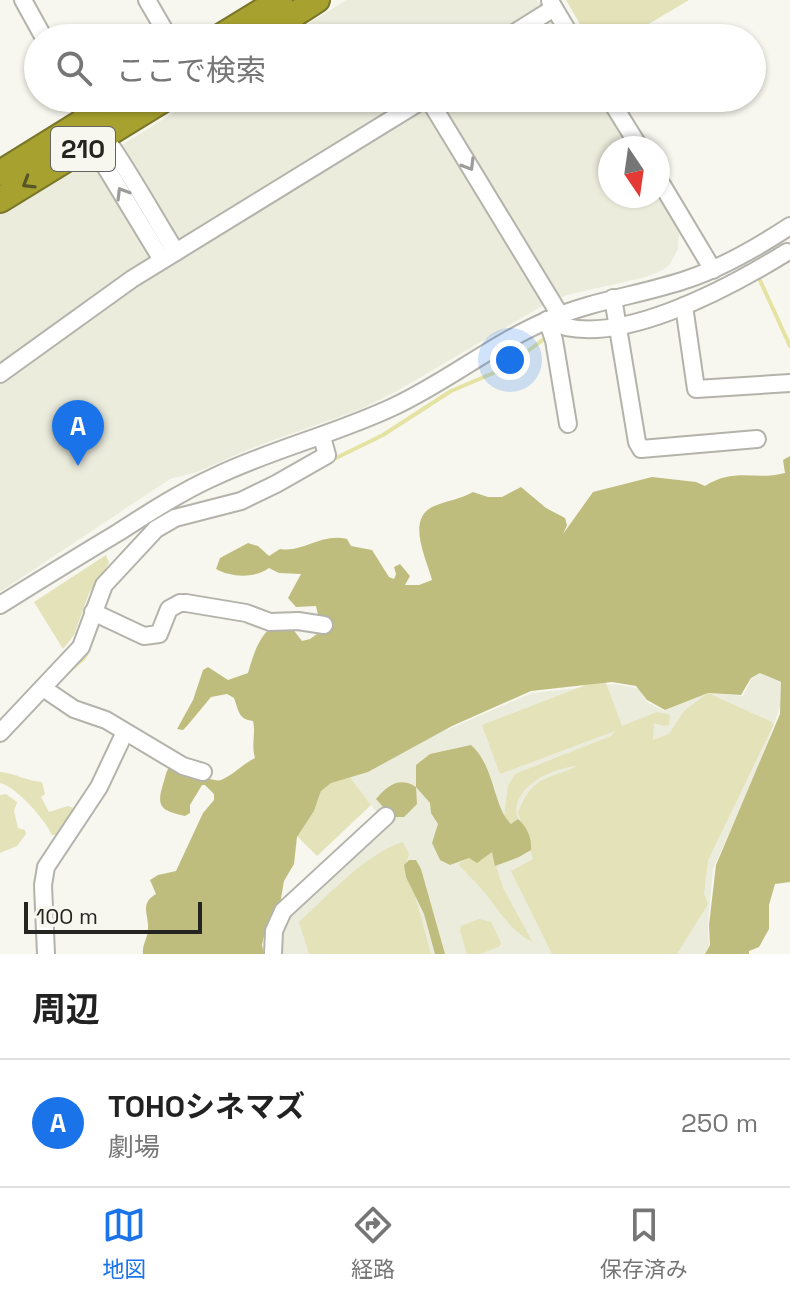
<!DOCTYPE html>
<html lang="ja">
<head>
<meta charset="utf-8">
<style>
  :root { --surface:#fff; --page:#f2f2f2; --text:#222; --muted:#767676; --line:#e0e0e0; --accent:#1a73e8 }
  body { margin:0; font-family:"Space Grotesk","Noto Sans JP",sans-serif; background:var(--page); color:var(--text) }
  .compass { position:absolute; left:598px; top:136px; width:72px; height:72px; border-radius:50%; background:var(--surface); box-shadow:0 2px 6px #0004; rotate:167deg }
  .scale { position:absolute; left:24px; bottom:20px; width:178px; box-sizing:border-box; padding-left:8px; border:4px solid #242421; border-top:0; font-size:22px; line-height:28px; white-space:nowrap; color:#242421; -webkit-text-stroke:6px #f7f7ef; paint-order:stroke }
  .you { position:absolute; left:510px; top:360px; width:28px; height:28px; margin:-20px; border:6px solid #fff; border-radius:50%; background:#1a73e8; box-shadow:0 0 0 12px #1a73e833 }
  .badge { display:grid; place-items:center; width:52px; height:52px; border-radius:50%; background:var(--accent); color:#fff; font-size:26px; font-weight:700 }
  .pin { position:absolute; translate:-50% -66px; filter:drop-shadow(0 2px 4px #0008) }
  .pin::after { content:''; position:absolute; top:42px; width:28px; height:24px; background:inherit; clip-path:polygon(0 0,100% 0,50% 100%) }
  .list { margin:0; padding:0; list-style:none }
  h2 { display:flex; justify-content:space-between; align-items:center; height:104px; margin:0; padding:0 32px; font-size:34px }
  h2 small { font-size:26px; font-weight:400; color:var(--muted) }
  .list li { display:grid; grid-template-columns:52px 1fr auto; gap:24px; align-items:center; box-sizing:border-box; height:128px; padding:0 32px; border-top:2px solid var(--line) }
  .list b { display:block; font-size:30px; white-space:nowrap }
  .list p { margin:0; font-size:26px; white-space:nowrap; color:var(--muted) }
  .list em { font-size:26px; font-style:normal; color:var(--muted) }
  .icon { flex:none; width:44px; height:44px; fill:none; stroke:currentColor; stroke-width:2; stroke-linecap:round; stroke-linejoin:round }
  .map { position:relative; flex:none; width:790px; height:954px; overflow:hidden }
  .search { position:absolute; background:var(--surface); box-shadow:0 2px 6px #0004; left:24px; right:24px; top:24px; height:88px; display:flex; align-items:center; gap:20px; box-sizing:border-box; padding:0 28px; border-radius:44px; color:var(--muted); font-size:30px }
  .sheet { height:232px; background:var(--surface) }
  nav { display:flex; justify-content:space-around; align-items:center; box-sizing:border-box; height:112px; border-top:2px solid var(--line); background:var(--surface); font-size:22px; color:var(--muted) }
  nav a { display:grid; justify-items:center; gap:4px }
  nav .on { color:var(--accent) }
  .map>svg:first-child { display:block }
</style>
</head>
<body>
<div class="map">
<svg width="790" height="954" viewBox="0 0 790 954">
  <rect width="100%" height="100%" fill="#f7f7ef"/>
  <g fill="#ececdd">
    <path d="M346,0H537L564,38H286Z"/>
    <path d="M197,98H601L630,148H610V196H658L679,233L678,249L670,264L663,270L646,277L567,295L547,303L397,391L361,409L254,447L197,472L170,479L0,592V213L62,174L85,168Z"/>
    <path d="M761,673L781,683V705L758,769L713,869L708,925L709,945L705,954H280L283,927L292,913L385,823L349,776L388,755L532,693L613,684L638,688L647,702L664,711L707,693L743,696L752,678Z"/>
  </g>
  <g fill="#e3e2b8">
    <path d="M566,0H689L625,38H588Z"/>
    <path d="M106,555L109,563L89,593L74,635L63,649L34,602Z"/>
    <path d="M604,678L622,726L657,712L670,715L669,725L663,726L654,723L653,740L669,734L684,711L708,693L772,722L773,726L708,860L704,894L708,904L677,954H552L511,871L533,859L518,812C534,775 544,781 578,766C554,767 507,788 518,819L511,824L504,817L508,786L515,774L611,736L615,731L500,774L482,725Z"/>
    <path d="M0,772C15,773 29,782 42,782L45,794L41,797L49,812L68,806L76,809L61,835H52C46,821 17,787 0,783Z"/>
    <path d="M349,776L371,805L317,856L297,836L314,811L321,791L330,783Z"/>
    <path d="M6,794L17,802L14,811L18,828L25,830L26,834L17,846L0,853V795Z"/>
    <path d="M403,842L409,854L406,863L431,954H309L299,922C327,897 366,853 403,842Z"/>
    <path d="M492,852L503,888L533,943L547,948C519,940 505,920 489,898C480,886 468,875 458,864L469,858Z"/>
    <path d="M479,919L491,922L501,943L500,946L481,954H467L460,931L461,926Z"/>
  </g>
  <g fill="#bfbd7e">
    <path d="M790,456V882L775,884L769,905V929L759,947L749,951V954H705L710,945L709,925L716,865L780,714L781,682L760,673L751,678L741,695L708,693L665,710L647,700L636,686L612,682L531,691L452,726L368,772L331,783L321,791L314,811L297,837L294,864L284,881L280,904L266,927L262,945L264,954H143C142,944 148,938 148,929C149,914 139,904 156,894L150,880L158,875L176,871L203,813L214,800V794L205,785H202L190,805V813L185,816C159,810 156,806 164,781C166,774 166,770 172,764C183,768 213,783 221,780C233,775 243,764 255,758C251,744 256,734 253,721C238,719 239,711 234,698L227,694L211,697L187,726L183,730L177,729L193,700L203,670L208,667L228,680L248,673C253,656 258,637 273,626L292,628L302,641L310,639L328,626L319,619L316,606L296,607L288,598L301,574L279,573L269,568C254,579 230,577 216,569L220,558L248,543L258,546L269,556L280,549C304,553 320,533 347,539L351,546L372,550L389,577L394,579L396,574L394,567L400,564L410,576L405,585H419L432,580C426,557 404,516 437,505C450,500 461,499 473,492L488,497H502L521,487L546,508L565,518L567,525L563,534L593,492L652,477L696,482L705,486C735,467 755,481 785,473L783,460Z"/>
    <path d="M471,745C495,766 493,807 511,824L518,819C527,827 532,838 531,850L519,857L495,866L492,852L477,863L469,858L450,865L440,860L432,843L438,824L431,813L430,803L416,787L417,804L404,817H392L376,799C387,786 399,776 416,787V765L430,754Z"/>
    <path d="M409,860H416L421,869L445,954H435L424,914L406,877L404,865Z"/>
  </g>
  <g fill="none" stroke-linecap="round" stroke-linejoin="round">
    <g stroke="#e5e3a3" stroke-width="4">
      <path d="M758,276L790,346"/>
      <path d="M688,313L706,305"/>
      <path d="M330,461L383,435L451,391L503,369L547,337"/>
      <path d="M69,671L84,658L89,648"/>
    </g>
    <defs>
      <g id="minor">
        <path d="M23,0L44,38"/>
        <path d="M147,0L169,38"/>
        <path d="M550,1L572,38"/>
        <path d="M506,38L554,8"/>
        <path d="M75,98C86,117 101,131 113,149C135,182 155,218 176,252"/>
        <path d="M428,98L560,315"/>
        <path d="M609,98L640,148"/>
        <path d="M91,136L99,156L162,260"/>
        <path d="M658,178L713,270"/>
        <path d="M613,298L637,442L641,449L757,439"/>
        <path d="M684,306L696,389L790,383"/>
        <path d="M547,320C610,354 732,286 787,252"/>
        <path d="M547,320L554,340L568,424"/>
        <path d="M0,374L132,279L426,98"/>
        <path d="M0,605C40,580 79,556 119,532C150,512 181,492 214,477C272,449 336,434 395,406C448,381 494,343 548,320C593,300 642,295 688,279C724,267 758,247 790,226"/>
        <path d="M93,612L144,636L159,634L169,609L180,603H186L246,613L270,622L298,621L324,625"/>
        <path d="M43,688L74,709L106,720L183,766L203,772"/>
        <path d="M0,733L81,647L104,585L156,529L175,518L241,501L276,484L327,455L322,437"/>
        <path d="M46,954L43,885L46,867L99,787L125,732"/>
        <path d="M273,954L274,931L283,911L386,816"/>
      </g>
      <g id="highway">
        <path d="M218,38L280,0"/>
        <path d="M258,38L317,0"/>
        <path d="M0,173L121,98"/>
        <path d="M0,200L166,98"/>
      </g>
    </defs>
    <use href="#minor" stroke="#b3b3ab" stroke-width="20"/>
    <use href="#highway" stroke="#79762a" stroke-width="28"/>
    <use href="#minor" stroke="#fff" stroke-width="16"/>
    <use href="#highway" stroke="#a7a22f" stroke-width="24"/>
  </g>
  <defs><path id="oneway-chevron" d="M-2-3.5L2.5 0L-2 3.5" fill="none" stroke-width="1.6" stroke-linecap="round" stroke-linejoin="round" transform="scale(2)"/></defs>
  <g stroke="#9c9c9b">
    <use href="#oneway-chevron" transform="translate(469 165) rotate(59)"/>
    <use href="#oneway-chevron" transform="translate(122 193) rotate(-121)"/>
  </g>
  <use stroke="#585627" href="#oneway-chevron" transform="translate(28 183) rotate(149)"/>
  <g text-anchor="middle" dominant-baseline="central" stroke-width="6" stroke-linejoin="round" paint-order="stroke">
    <rect fill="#f7f7ef" stroke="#63635f" stroke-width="2" x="51" y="127" width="64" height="44" rx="6"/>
    <g font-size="26" font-weight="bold" fill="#242421">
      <text x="83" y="149">210</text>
    </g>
  </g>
</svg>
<svg class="compass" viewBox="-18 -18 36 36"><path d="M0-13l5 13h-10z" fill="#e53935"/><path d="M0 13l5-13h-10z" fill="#767676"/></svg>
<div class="scale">100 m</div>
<div class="you"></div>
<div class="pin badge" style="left:78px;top:466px">A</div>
<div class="search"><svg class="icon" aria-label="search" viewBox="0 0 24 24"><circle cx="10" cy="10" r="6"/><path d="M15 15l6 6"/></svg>ここで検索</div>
</div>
<section class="sheet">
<h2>周辺<small></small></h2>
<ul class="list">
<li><span class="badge">A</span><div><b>TOHOシネマズ</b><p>劇場</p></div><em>250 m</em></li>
</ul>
</section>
<nav>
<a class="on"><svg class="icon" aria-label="map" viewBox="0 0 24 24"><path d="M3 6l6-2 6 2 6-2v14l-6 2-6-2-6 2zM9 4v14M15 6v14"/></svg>地図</a>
<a><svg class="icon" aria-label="directions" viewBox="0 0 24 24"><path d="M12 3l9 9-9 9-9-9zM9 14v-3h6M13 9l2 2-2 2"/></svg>経路</a>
<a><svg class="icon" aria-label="saved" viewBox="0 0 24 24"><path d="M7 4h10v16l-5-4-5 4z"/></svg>保存済み</a>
</nav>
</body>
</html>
